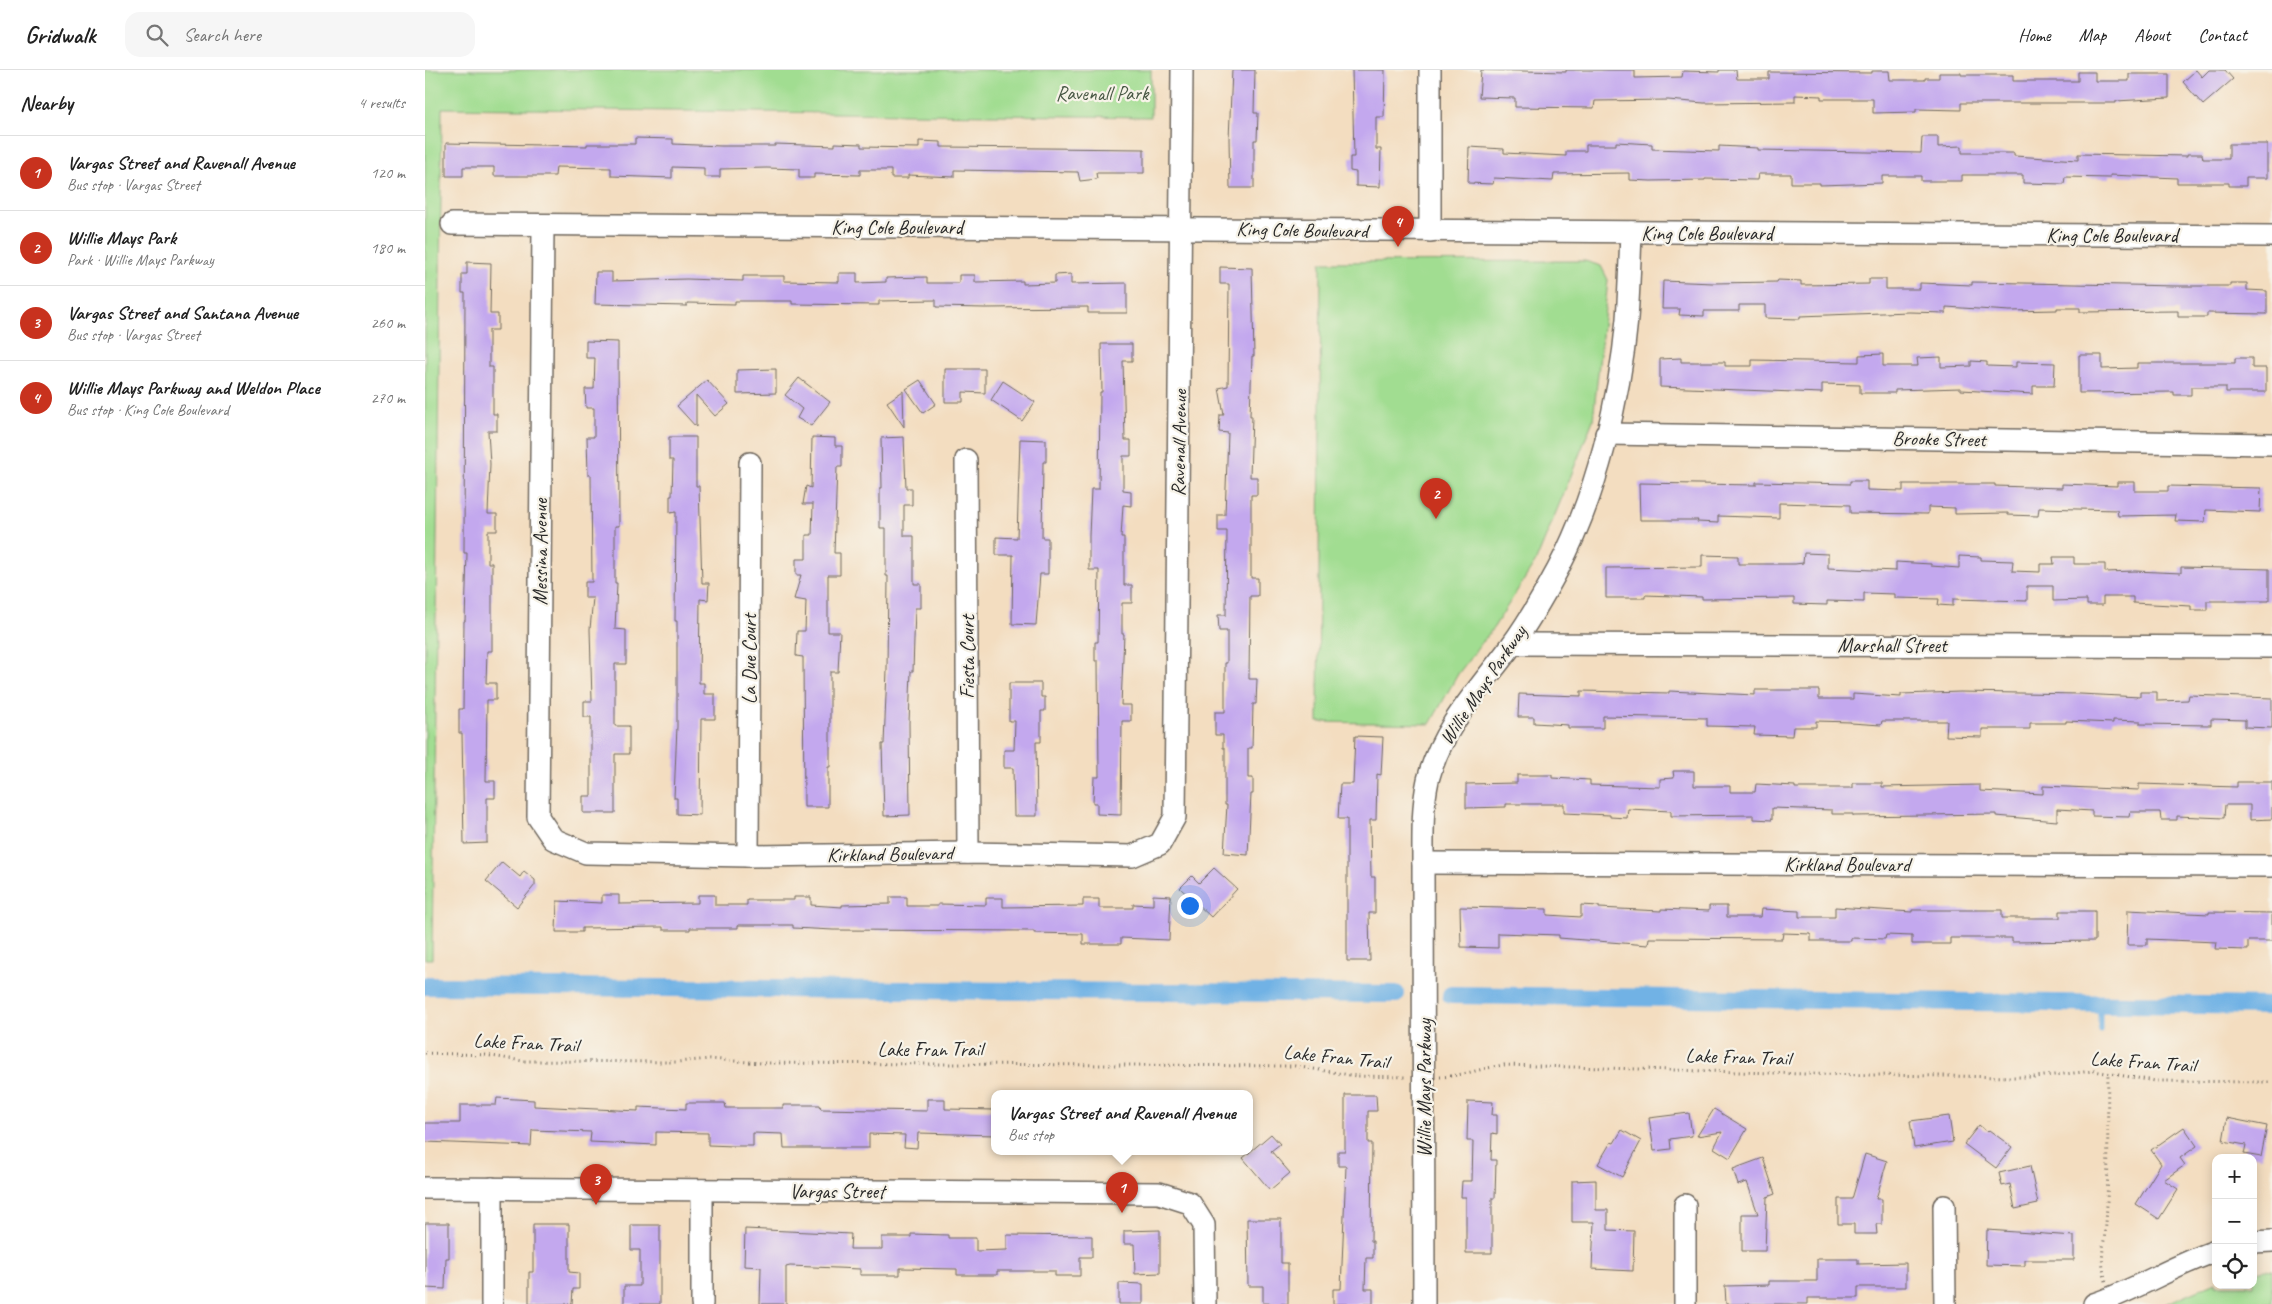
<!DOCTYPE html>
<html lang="en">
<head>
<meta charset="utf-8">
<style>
  :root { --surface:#fff; --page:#f6f6f6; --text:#222; --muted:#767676; --line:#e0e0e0; --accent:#c8321e }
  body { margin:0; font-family:Caveat,sans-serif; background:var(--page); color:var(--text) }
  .controls { position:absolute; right:15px; bottom:15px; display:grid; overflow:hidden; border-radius:10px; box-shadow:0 2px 12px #0003 }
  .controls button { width:45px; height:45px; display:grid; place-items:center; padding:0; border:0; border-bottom:1px solid var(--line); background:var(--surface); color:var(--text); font:25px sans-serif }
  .you { position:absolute; left:764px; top:835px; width:18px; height:18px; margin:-12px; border:4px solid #fff; border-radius:50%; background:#1a73e8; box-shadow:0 0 0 8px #1a73e833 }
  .badge { display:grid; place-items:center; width:32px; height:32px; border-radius:50%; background:var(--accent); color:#fff; font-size:16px; font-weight:700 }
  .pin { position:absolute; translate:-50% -41px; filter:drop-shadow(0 1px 2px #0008) }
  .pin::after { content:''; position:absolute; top:26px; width:18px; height:15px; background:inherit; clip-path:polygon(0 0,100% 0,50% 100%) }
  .popup { position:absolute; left:566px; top:1020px; width:262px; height:65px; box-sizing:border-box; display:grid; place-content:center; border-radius:10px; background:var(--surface); filter:drop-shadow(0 1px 4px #0005); font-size:16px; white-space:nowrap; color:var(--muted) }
  .popup b { font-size:19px; color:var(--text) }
  .popup::after { content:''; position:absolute; left:50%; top:100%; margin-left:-10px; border:10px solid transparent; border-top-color:var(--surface) }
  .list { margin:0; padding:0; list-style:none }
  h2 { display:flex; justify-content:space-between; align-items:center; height:65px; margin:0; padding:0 20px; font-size:21px }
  h2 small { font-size:16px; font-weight:400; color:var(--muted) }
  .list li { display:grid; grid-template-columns:32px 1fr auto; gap:15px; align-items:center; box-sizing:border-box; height:75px; padding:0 20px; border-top:1px solid var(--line) }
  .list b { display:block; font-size:19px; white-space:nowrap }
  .list p { margin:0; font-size:16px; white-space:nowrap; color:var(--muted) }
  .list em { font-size:16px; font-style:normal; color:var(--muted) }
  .icon { flex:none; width:28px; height:28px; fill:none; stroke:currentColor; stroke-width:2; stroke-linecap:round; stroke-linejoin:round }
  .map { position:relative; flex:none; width:1847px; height:1234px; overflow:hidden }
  header { display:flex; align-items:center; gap:30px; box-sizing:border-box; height:70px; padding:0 25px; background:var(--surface); border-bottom:1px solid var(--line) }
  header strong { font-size:24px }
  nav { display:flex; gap:28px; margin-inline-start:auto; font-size:18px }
  .search { width:350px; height:45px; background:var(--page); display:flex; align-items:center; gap:12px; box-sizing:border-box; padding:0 18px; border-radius:15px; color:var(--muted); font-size:19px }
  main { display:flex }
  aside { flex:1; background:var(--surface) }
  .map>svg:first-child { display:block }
</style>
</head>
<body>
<header>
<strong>Gridwalk</strong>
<div class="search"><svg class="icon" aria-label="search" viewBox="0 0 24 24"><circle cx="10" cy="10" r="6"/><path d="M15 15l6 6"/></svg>Search here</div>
<nav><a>Home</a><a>Map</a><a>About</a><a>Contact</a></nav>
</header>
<main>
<aside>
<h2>Nearby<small>4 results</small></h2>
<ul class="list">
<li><span class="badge">1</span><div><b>Vargas Street and Ravenall Avenue</b><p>Bus stop · Vargas Street</p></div><em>120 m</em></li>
<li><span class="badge">2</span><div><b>Willie Mays Park</b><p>Park · Willie Mays Parkway</p></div><em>180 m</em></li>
<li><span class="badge">3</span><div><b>Vargas Street and Santana Avenue</b><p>Bus stop · Vargas Street</p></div><em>260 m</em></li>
<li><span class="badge">4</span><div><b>Willie Mays Parkway and Weldon Place</b><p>Bus stop · King Cole Boulevard</p></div><em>270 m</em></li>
</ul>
</aside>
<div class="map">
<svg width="1847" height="1234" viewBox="0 0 1847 1234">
  <rect width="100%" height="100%" fill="#f7f3e8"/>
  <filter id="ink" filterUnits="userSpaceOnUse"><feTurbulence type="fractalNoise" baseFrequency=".02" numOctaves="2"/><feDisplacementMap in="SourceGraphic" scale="10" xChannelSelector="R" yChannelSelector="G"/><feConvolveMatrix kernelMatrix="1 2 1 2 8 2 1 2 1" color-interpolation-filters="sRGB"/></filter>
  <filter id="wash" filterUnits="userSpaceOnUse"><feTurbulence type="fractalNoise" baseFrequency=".0096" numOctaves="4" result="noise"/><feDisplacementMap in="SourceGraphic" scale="20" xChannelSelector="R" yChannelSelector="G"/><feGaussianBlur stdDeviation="1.12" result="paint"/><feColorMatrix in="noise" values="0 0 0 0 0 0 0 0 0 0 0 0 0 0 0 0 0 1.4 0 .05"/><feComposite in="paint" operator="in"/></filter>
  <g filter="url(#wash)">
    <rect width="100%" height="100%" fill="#f3ddc0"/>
    <g fill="#a1dd91" stroke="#66845e">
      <path d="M0,0H726V47L17,38L7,889H0Z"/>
      <path d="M1160,191L1176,196L1183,210L1168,350L1145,408L1111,491L1069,557L1033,604L1005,654L893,652L896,192Z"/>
      <path d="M1840,1199L1847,1200V1234H1740L1791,1212V1215H1828V1202Z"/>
    </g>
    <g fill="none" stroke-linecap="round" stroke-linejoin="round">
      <path stroke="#71b2e5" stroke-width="5" d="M1675,960V934"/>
      <g stroke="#71b2e5" stroke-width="18">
        <path d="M0,916L971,924"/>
        <path d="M1026,925L1847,936"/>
      </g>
    </g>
    <g id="blocks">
      <g fill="#c3a8ee">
        <path d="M807,0H830L829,43H833L832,70H829V118H805L804,69Z"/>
        <path d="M927,0H960L959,47H951V79H956L955,117L931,116V102L925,101V87H929Z"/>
        <path d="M1056,0L1141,2V0H1210V8L1257,7L1258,1L1294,2V0H1311L1312,9H1344V2L1447,3V1H1464L1465,10H1500V8H1514V3H1536V5H1588V11H1653V2H1670V11H1704V4H1744V28L1691,31V33H1536V40L1491,39V42L1448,43V29H1396V26L1370,25V32L1279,33L1243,30L1170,31L1169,38L1090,37V28L1054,27Z"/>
        <path d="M1771,0L1777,7L1784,0H1800L1808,9L1778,35L1758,12Z"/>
        <path d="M1497,67H1513V77L1537,76V83H1589V86L1653,90V84L1762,86V84H1777L1778,89H1804V74H1842V108H1821V116H1804V113H1752V108L1685,105V108L1640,107L1639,114L1598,113V105H1537V111H1496V106H1457V113L1395,115V113H1366V104H1333L1332,110L1280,109V110L1226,111L1204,110V103L1129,104L1128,111L1069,108L1068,114L1043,113L1044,77L1079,79V83L1141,86V81H1161V75H1191V72L1227,74V79L1294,81V76L1333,78V80L1496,83Z"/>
        <path d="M210,68L248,69V74L296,76H350V74L410,76V73L436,74V77L494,78V71L516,72V77L719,79V103H671L672,109L655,111L653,102L529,100V107L483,105V108H466V100H435V105L389,104V108H374V99L342,98L295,99V107H279V98L247,97V108L186,106V98L131,97L130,106H69V97H38V106H21V73L162,76V74H210Z"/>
        <path d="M42,192L66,193L65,244H73V260H64V297H68V344H72V361H63L65,394L63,444H72V461H63V493H67V581H62L61,613H71V630H62L61,711H70V728H62V773L39,774L37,663H34V639H38L39,551H40L42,483H39L40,223H37V204H42Z"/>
        <path d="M795,197L827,198L829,286H827L825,346H827L825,407H832V425H826V508H833V526H825L824,609H832L831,634H828L827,678H823V708H828V724H826L823,785L799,783L802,735H800V678H798V665H790V642H800V593H802V561H794L793,545H801L802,461H793V445H800L803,363L794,362L795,345H799L794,318L803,316L804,214H795Z"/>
        <path d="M171,202H187V211L262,209L318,211V206H359V211L414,212V203H432V213L461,212V208L502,207V213H534V205H550V212L598,211V214L630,213V205L646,204V214L702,213V243H663V237L560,238L511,237V230L454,231V235L367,234V231H310V234L262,233V236L170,234Z"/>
        <path d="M1444,209H1461V219H1495V213L1547,215V212L1752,216H1805V213H1822V220L1842,221V244L1782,243V247H1753V241L1655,242V238H1632V240L1585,241L1521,237V243L1484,242L1375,246V249L1340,248V235H1314V241H1279V246L1254,245L1255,239H1237L1238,211L1288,213L1352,212L1353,210L1376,211V215L1444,214Z"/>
        <path d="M161,271L193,272L194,456H190V513H192L190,559L201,560V594H190V656H204V684H190V743H158V726H166V647H159V631H167L165,559L168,528H160V512H167L166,405H163L162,367H169V338H161L160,319H169L170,288H161Z"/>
        <path d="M676,274H707V291H698L700,370H706V386H698V420L706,421V436L698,435L696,467H699V515H707V533H697V564H699L696,635H706V651H697L696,745L672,744V733H668L669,707H674L673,591H670V572H673L674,500H664V466L666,419H674L675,322H677Z"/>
        <path d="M1458,284V296H1493L1492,288L1516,287V297L1546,296V291L1562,292V296L1591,297V292L1630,293L1629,316H1608V324L1536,320V318L1470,320V323H1435V315L1397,314V323L1235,317V289L1256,288V292H1300V296H1327V290L1434,292V285Z"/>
        <path d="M1654,285H1677V299L1712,298V293H1810V288H1827V298H1841V322H1801V317H1766V325H1749V322L1654,323Z"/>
        <path d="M351,299V323L312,324V300Z"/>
        <path d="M520,299H560V323L538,322V332H520Z"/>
        <path d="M374,308L405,332L386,356L372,348L377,339L360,325Z"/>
        <path d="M282,310L304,334L290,346L271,325V357L252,336Z"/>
        <path d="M495,310L511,334L498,343L481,319Z"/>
        <path d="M578,311L610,332L597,351L566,330Z"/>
        <path d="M478,321L479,357L462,332Z"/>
        <path d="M244,367H271V416H274L277,513H284L283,530L275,529L274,613H279V624H290V649H276L275,745L252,744V728H249L252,656V551H250L251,442L245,443V426H247L248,390H244Z"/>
        <path d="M387,367L410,368V376H417V397H412L409,483H415V505H403V562H415L413,602H405V697H403V737H379L378,587L371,586L372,561H380L381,531L369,529L376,505H371V489H381V465H387L388,434H378L381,416L386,418Z"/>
        <path d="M479,367L481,418H487V435H479V466H489V514H496V538H490L488,601H486L484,653L485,745L459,746L457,674H459L462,600L463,506H461V458H455V418H457L456,368Z"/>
        <path d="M595,369L621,370V392H618L617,468H623V504H615L611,555L587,554L588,485H571V467L592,468Z"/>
        <path d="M1425,411H1442V420L1478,421V414H1570V416L1637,418V414L1692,416V412H1710V421H1743V416L1836,418L1835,442L1781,440L1780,452L1750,451L1751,445L1693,446L1692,440L1614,438L1613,446L1583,445V443L1530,444V438L1503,437V444L1425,443V435L1354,433V448L1293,446V453L1272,452L1273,450H1215L1214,413L1331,415V412L1425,414Z"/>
        <path d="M1379,483L1403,484V498L1471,501V492L1506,494V496L1534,498V486L1556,487V490L1588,491L1587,501L1615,502V494H1629L1628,487H1649V494H1680V502L1710,501L1756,503V497L1844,499V531H1782V540H1766V536L1708,533V527H1678V535H1662V530L1628,531V516H1602V531L1528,529V536L1513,535L1514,529L1470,528V524L1439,523V532L1402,531V535L1369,534V528L1277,529V527L1220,525V528H1181V498L1277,497V485L1313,486V494H1370L1378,493Z"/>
        <path d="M584,613H616V627H620V641H616V672H611L612,746H589L588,698H579V680H589L590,651H584Z"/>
        <path d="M1330,620H1394V629H1428V624L1476,627V624L1535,622L1655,624L1715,627V622H1732V631L1763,630L1764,625L1847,628V658L1820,657V650L1786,649V655L1715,654V651L1688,650V653L1641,651V653H1605V659H1557V667L1521,666L1522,651H1457L1456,655L1426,653V652L1391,651V657H1368L1367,666L1329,665L1330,657L1282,656V648L1178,646V658H1143V655L1109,653V647H1093L1094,624L1156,626V621L1244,623V621L1330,625Z"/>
        <path d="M930,666L958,667L956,705L952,704L951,750H945L946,807H950V843H944L945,891H922V749H913L915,714H928Z"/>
        <path d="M1248,701H1269V716H1305V722H1330L1331,714L1370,716V718H1428V713H1457V717L1555,715V721L1618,724V716L1714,720V714L1812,717V712H1847V749L1825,750V735H1800L1799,748L1752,746V750H1736L1735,742H1705L1704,747L1667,746V741L1632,739V751L1571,746V744L1428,746V744H1407V740L1347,738V750L1329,749V745L1246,746V741L1203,739L1202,748L1185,747V745L1139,743V734H1081V737L1041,738V714L1092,713V705H1127V708L1165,710V715L1235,717V709L1249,708Z"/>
        <path d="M77,792L95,807L99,801L110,810V815L92,837L61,811Z"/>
        <path d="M789,798L812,819L786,847L755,818L767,806L774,813Z"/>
        <path d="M177,825H194V834L273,833V825H290V835H322V830H369V827H386V835L417,837V835L465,834V827H482V836H513V834L561,835V828H578V837L658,836V829H674V838H708V834L728,835V825L746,826L744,870L696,868V874H658V864L609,863V861L408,860L368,858V855H313V858H265V860H238V857L157,858V862H131L132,831L177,833Z"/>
        <path d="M1156,835L1174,836V838L1236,841V839L1284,841V836H1302V847H1335L1336,839L1374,841V847H1410V837L1487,842V840H1577V848H1635V841H1670V871L1587,872V868H1525V874H1487V866L1461,865L1460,869L1426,868V871H1386V864L1358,863L1357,869L1224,868L1223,875L1134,868V865L1073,863V878L1036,877L1035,837L1122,839V845L1156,847Z"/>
        <path d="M1703,840L1784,844V842L1847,843V871H1823V880L1790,879L1791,872L1722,869V875H1702Z"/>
        <path d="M920,1025H951L952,1041H943V1073H947L946,1171H948V1188H941L940,1219H948V1234H908V1219H916L921,1096H913V1081H920Z"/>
        <path d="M72,1028L109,1030V1036L213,1041V1037L261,1039V1033H300L301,1038H358V1035H395L396,1039L502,1041V1029H520V1039L570,1040V1065L493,1063L492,1078L479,1077L480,1065L444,1064V1078H359L358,1064L328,1063V1076H309L283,1075V1063L231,1062V1075L165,1072L166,1062L107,1060L106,1076L0,1072V1053H35V1035H71Z"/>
        <path d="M1043,1031L1068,1032L1067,1045H1072V1064L1067,1063L1066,1090H1071L1070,1128H1067V1183H1041V1127H1036L1037,1111H1047L1048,1071H1042Z"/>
        <path d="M1289,1039L1322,1059L1305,1088L1289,1078L1297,1062L1272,1066Z"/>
        <path d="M1264,1043L1267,1066L1245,1069L1246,1079L1229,1081L1224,1048Z"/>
        <path d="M1524,1046L1528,1072L1489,1078L1485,1051Z"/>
        <path d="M1802,1048L1842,1056L1836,1087L1819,1084L1821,1075L1798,1071Z"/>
        <path d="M1554,1055L1562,1062L1564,1060L1587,1077L1571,1098L1539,1074Z"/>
        <path d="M1759,1057L1772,1076L1755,1088L1760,1095L1739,1110L1753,1119L1734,1149L1711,1134L1736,1094L1726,1080Z"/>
        <path d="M1197,1060L1216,1071L1197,1107L1173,1094L1186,1072L1189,1073Z"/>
        <path d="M846,1064L855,1074L846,1081L865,1103L845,1120L818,1088Z"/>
        <path d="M1440,1084L1462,1091L1451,1129H1457V1154H1451L1452,1164H1429V1154H1413V1129H1427Z"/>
        <path d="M1338,1088L1350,1124L1342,1127L1340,1181H1317V1144H1333L1322,1112L1313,1115L1308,1099Z"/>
        <path d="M1605,1096L1613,1134L1590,1139L1585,1114L1577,1116L1574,1103Z"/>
        <path d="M1171,1110V1140H1183V1160L1209,1161L1208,1201L1167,1199L1169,1152H1147V1111Z"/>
        <path d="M822,1149H856V1193H863V1234L838,1233V1216H823Z"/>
        <path d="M0,1153H24V1188H21L20,1219L0,1218Z"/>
        <path d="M108,1154H144V1202L154,1203V1219H148L147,1234H104V1202H108Z"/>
        <path d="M206,1155H235V1234H199V1216H215V1180H206Z"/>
        <path d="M320,1159L426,1164L425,1179H457V1167H486V1164L523,1165V1168H551V1181L582,1180V1165L667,1166V1187H655V1206H630V1201H572V1205H532V1199L475,1198V1205H435V1199L365,1196L361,1197V1234H335L336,1197L319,1196Z"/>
        <path d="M735,1160V1203L710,1204L709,1174H699V1161Z"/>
        <path d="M1562,1160L1649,1166V1190H1600V1196L1561,1195Z"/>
        <path d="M1392,1189H1433V1194L1481,1193V1217H1433V1228H1383V1234H1301L1300,1216L1344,1215V1211H1392Z"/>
        <path d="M694,1213L718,1214V1234H694Z"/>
      </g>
    </g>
  </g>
  <g filter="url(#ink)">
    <use href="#blocks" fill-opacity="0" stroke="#71695f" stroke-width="1"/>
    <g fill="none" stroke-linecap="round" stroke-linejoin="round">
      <defs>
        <g id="minor">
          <path d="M27,154L1847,166"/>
          <path d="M118,156L113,747L128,769L161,783L323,786L543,783L707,786L735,774L750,747L757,0"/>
          <path d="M1005,161V0"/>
          <path d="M1181,364L1847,374"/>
          <path d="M541,390L543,783"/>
          <path d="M1088,574L1847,577"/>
          <path d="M323,786L325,393"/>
          <path d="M998,793L1847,796"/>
          <path d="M0,1118L734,1123L765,1133L779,1155L780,1234"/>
          <path d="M1519,1136L1520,1234"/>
          <path d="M1828,1172L1847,1171"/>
          <path d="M67,1234V1118"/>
          <path d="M277,1234V1120"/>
          <path d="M999,1234L998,793C998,766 997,737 1003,710C1016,658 1055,618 1086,576C1103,553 1119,525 1133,499C1171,427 1195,329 1202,249C1204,220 1205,191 1206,162"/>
          <path d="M1260,1234V1135"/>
          <path d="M1669,1234C1711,1220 1749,1195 1791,1181"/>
        </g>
      </defs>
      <use href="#minor" stroke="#71695f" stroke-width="24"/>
      <g stroke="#71695f" stroke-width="3" stroke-dasharray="1 4" stroke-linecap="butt">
        <path d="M0,983L60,985L98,991L252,992L285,989L336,993L870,996L931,1006L981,1007"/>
        <path d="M1015,1007C1037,1006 1057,998 1079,995L1381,1004L1589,1007H1609L1669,1001L1730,1011L1847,1012"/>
        <path d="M1681,1211C1674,1191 1679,1175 1681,1154C1684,1104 1682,1053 1683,1003"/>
      </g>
      <use href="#minor" stroke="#fff" stroke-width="21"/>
    </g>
  </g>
  <g text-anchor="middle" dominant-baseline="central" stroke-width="4.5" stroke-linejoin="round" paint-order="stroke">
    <g font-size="20" fill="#485844" stroke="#f7f3e8">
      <text x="677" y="23">Ravenall Park</text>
    </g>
    <g font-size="20" fill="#2b2b2b" stroke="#f7f3e8">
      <text x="472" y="157">King Cole Boulevard</text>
      <text transform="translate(877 160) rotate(1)">King Cole Boulevard</text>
      <text x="1282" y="163">King Cole Boulevard</text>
      <text x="1687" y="165">King Cole Boulevard</text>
      <text transform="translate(1514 369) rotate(1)">Brooke Street</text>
      <text transform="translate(754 373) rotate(-89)">Ravenall Avenue</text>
      <text transform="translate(115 482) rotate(-90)">Messina Avenue</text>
      <text x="1467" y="575">Marshall Street</text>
      <text transform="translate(542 587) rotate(-90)">Fiesta Court</text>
      <text transform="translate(324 589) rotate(-90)">La Due Court</text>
      <text transform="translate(1058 615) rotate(-56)">Willie Mays Parkway</text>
      <text transform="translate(465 784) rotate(-1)">Kirkland Boulevard</text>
      <text x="1422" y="794">Kirkland Boulevard</text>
      <text transform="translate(101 973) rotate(3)">Lake Fran Trail</text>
      <text x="505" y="979">Lake Fran Trail</text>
      <text transform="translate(911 987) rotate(6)">Lake Fran Trail</text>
      <text transform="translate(1313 987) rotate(2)">Lake Fran Trail</text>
      <text transform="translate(1718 992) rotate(4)">Lake Fran Trail</text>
      <text transform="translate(999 1018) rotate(-90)">Willie Mays Parkway</text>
      <text x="412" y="1121">Vargas Street</text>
    </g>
  </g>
</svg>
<div class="controls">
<button>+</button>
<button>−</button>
<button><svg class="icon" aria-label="locate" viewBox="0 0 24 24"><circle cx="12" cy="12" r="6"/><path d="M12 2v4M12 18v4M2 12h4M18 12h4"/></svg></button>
</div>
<div class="you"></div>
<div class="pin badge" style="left:697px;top:1143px">1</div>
<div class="popup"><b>Vargas Street and Ravenall Avenue</b>Bus stop</div>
<div class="pin badge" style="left:1011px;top:449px">2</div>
<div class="pin badge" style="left:171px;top:1135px">3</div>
<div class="pin badge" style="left:973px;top:177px">4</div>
</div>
</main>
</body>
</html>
